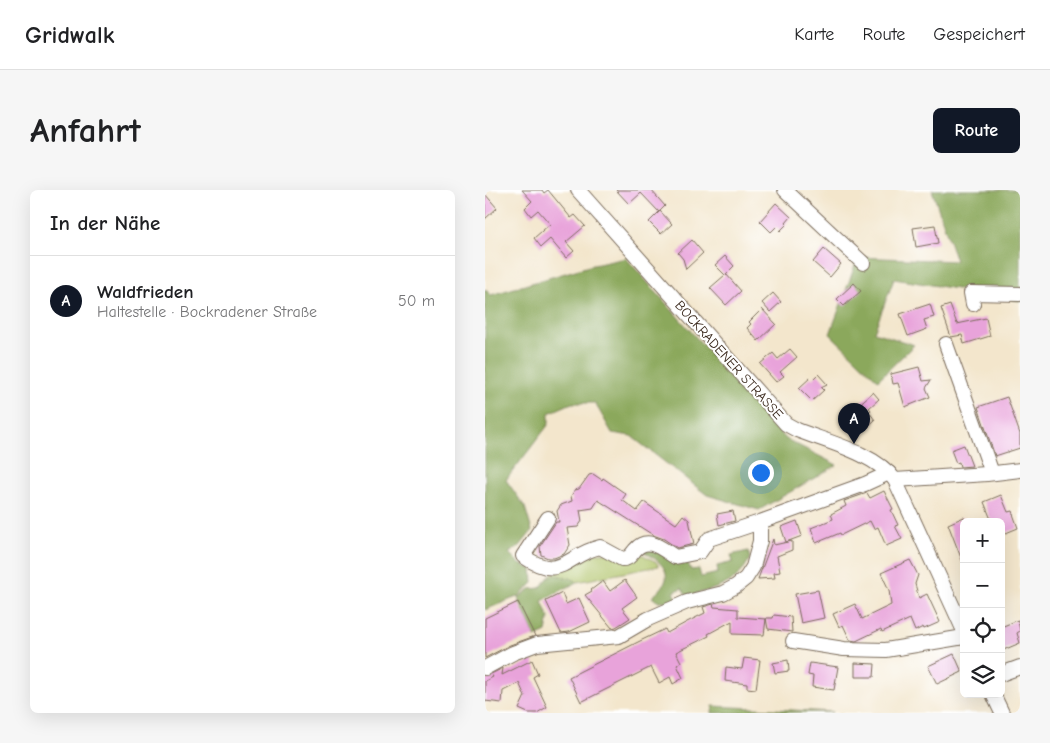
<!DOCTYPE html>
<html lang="de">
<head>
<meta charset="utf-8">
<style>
  :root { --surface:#fff; --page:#f6f6f6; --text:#202124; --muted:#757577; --line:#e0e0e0; --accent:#111827 }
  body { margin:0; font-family:"Comic Neue",sans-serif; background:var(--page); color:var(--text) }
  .controls { position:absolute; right:15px; bottom:15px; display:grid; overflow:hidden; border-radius:8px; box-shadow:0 5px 20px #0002 }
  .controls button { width:45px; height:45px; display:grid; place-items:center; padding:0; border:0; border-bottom:1px solid var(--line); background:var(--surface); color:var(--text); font:25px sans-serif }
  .you { position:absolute; left:275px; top:282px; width:18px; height:18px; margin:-12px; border:4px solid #fff; border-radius:50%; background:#1a73e8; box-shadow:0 0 0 8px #1a73e833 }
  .badge { display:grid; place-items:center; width:32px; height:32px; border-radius:50%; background:var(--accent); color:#fff; font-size:16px; font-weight:700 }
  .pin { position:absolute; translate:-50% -41px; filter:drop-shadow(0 1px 2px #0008) }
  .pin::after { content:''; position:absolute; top:26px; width:18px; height:15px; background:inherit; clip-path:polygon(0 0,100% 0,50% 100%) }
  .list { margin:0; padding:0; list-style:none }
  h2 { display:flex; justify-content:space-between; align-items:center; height:65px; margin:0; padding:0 20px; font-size:21px }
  h2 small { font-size:16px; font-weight:400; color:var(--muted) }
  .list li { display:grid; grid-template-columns:32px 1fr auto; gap:15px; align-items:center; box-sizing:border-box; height:90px; padding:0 20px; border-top:1px solid var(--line) }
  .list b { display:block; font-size:19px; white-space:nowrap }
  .list p { margin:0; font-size:16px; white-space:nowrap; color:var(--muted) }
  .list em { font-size:16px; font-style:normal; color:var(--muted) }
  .icon { flex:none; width:28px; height:28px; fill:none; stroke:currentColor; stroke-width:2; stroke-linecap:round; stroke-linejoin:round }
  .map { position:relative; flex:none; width:535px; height:523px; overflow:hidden; border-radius:8px }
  header { display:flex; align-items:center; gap:30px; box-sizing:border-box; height:70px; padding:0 25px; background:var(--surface); border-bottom:1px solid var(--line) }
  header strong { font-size:24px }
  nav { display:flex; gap:28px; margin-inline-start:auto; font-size:18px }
  .intro { display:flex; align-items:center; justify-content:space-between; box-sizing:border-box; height:120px; padding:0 30px }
  h1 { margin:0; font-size:35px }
  .button { padding:12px 22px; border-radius:8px; background:var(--accent); color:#fff; font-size:18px; font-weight:700 }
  main { display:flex; gap:30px; padding:0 30px }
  aside { flex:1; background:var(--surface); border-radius:8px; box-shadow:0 5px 20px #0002 }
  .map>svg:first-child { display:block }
</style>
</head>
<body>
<header>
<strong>Gridwalk</strong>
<nav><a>Karte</a><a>Route</a><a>Gespeichert</a></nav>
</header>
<div class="intro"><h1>Anfahrt</h1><a class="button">Route</a></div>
<main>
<aside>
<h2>In der Nähe<small></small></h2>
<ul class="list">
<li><span class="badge">A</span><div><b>Waldfrieden</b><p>Haltestelle · Bockradener Straße</p></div><em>50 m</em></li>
</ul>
</aside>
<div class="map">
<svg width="535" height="523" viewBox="0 0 535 523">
  <rect width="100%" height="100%" fill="#fff"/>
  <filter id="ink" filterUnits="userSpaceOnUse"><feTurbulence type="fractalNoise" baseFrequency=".02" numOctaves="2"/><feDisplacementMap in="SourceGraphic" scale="10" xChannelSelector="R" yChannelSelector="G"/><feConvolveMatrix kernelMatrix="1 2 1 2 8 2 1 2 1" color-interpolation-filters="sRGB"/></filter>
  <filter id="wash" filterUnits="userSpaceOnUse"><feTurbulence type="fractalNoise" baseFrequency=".0096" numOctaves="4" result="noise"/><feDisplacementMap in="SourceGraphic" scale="20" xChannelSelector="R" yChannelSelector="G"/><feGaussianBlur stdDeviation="1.12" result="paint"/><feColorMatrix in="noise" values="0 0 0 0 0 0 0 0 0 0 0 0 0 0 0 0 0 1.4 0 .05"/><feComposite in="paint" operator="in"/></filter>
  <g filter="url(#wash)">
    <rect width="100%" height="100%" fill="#f3e6cc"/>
    <path fill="#afc266" stroke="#757642" d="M153,362L171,372L174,376L92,392C83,386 73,384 63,388L70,380L110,363Z"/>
    <g fill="#8ba85b" stroke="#63693c">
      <path d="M447,0H535V111L497,103L409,89L389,142L429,155L393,190L345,144L373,67L471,71Z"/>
      <path d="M141,68L301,249L352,275L274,320L222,305L146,246L127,243L110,213H87L64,223V234L21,290L40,317L47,341L35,356L24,363L35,374L47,379L48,393L34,406L0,420V99L6,105L104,76Z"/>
      <path d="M166,357L195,375L203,373L206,380L214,379L216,387L233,383L232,376L248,372L246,365L263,361L265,368C252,396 229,399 202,406L197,398L189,402L193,411L180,414V411H172L167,407C193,387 180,373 156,360Z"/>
      <path d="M70,385L85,388L92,392L57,411L64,428L61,442L50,447L33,408L45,399L55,398L63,388Z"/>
      <path d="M228,516L348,522L227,523Z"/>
    </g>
    <g id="blocks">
      <g fill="#e8a3da">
        <path d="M37,0H57L59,3L63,0L86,28L90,25L100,36L81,52L89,61L81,68L65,49L56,57L49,48L65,34L53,20L46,26L40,18L47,11Z"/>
        <path d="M131,0H166L180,16L174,22L156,3L144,14Z"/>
        <path d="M0,4L12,18L0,29Z"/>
        <path d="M291,13L306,27L301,33L302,34L295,41L291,37L286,42L275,31Z"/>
        <path d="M175,21L187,34L176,44L164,32Z"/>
        <path d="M450,35L453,53L431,57L428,38Z"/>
        <path d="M207,50L218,63L201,79L198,69L193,63Z"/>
        <path d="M339,59L356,74L345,87L328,72Z"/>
        <path d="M240,66L249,76L241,84L256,101L241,115L225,98L240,85L230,75Z"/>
        <path d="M369,93L376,101L359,116L352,109Z"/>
        <path d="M288,103L296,112L285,122L277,113Z"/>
        <path d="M445,114L449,127L439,130L442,139L423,146L415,124Z"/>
        <path d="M465,115L472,134L501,128L505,146L479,154L477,145L466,147L456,118Z"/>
        <path d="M277,119L291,134L273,151L262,138L266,134L264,132Z"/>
        <path d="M305,159L312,167L295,182L299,186L291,192L275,174L288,163L293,169Z"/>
        <path d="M434,177L438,191L446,190L441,198L445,207L420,217L413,193L408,194L406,184Z"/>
        <path d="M333,184L342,194L336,197L339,200L327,211L314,198L326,187L328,189Z"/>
        <path d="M388,202L394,209L384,218L386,220L384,222L390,230L380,239L370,218Z"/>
        <path d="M522,207L535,244V258L510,266L493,217Z"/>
        <path d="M479,255L484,268L487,276L475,277L474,272L471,273L466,260Z"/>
        <path d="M108,284L117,290L118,288L141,304L137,310L152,321L159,312L191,334L198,325L204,330L209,354L192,358L179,349L168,345L113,310L108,318L95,320L97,331L93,337L82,338L85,355L79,364L69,368H63L56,365L55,356L71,332H74L72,321L76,315L87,311L86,306L90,300L94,299L104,285Z"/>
        <path d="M399,301L408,319L406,320L413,335L410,336L417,349L401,356L393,337L389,339L385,331L356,345L355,343L331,353L326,338L348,329L346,324L361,316L359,311L382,303L385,308Z"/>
        <path d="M516,305L523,322L527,321L533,338L516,345V332H507L499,312Z"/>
        <path d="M248,321L250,331L234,335L232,324Z"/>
        <path d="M479,327V373H478L463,334Z"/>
        <path d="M312,331L317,346L301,352L296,337Z"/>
        <path d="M288,349L289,355L307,351V360L292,366L295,382L289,383L290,388L273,389Z"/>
        <path d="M425,370L433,385L430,394L434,408L442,404L455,432L439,439L438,437L430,441L425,429L397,442L396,439L371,451L365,450L358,435L354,437L348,424L370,414L377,429L406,415L404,400L396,383Z"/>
        <path d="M140,390L152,407L137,418L145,428L131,437L127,438L100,405L107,401L106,400L118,391L125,401Z"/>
        <path d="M333,400L339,428L316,433L310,404Z"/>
        <path d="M77,403L81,414L94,408L105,432L84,442L76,443L61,411Z"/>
        <path d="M33,412L50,446L25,455L0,468V428Z"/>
        <path d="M228,414L229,417L253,419V427L281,429L279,445L247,444V431L223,444L224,446L191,462L196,472L192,475L198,488L188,494L185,487L174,493L166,477L96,512L84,487L155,451L180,439L182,443L202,432L220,423L218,417Z"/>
        <path d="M289,425L306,427L307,442L283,439L281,428H288Z"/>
        <path d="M533,430L535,441L532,443L535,453L516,461V437Z"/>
        <path d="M469,464L477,482L452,494L443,476Z"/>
        <path d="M259,468L275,470L271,499L262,498V494L240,491L241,477L257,479Z"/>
        <path d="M47,470L53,484L48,487L62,517L52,523H43L34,519L40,506L34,493L18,501L17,513L0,511V491L8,487L6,484L18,478L17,485Z"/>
        <path d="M303,470L304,481L290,483L288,473Z"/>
        <path d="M325,473L353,477L349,500L327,497L328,486L323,485Z"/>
        <path d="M370,473L390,474L389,487H370Z"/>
      </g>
    </g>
  </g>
  <g filter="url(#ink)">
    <use href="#blocks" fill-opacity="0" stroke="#7b6c5b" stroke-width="1"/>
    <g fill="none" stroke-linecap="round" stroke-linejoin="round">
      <defs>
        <g id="minor">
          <path d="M93,0L301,234L312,240C342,252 390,263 410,290L479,441"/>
          <path d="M300,0L378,73"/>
          <path d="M488,114L486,103L535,104"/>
          <path d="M461,154L507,283"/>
          <path d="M410,290L502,284L535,280"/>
          <path d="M63,328L38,366C77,393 80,365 115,357L137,369C144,369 146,365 150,360C163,345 177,359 190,367L215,362L224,349L275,332"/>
          <path d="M308,451L359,459L401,460L479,447"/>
          <path d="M0,478L28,463L52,454L134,446L163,429L202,412L238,403L251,396L261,388L268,377L275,351V332L380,294L404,283"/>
          <path d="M516,484L535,477"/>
          <path d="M508,504L517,523"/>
        </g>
      </defs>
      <use href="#minor" stroke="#7b6c5b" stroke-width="16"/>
      <use href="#minor" stroke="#fff" stroke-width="14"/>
    </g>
  </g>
  <g text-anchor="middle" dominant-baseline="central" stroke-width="4" stroke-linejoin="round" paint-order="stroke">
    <g font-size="14" fill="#3b2a1e" stroke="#fff">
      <text transform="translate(244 170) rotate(48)">BOCKRADENER STRASSE</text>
    </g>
  </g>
</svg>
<div class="controls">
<button>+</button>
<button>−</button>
<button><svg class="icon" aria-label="locate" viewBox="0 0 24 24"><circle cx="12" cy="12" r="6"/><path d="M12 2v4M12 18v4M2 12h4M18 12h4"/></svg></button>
<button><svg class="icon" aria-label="layers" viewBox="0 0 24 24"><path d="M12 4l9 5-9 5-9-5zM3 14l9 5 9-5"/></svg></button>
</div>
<div class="you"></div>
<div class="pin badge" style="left:369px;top:254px">A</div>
</div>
</main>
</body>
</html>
